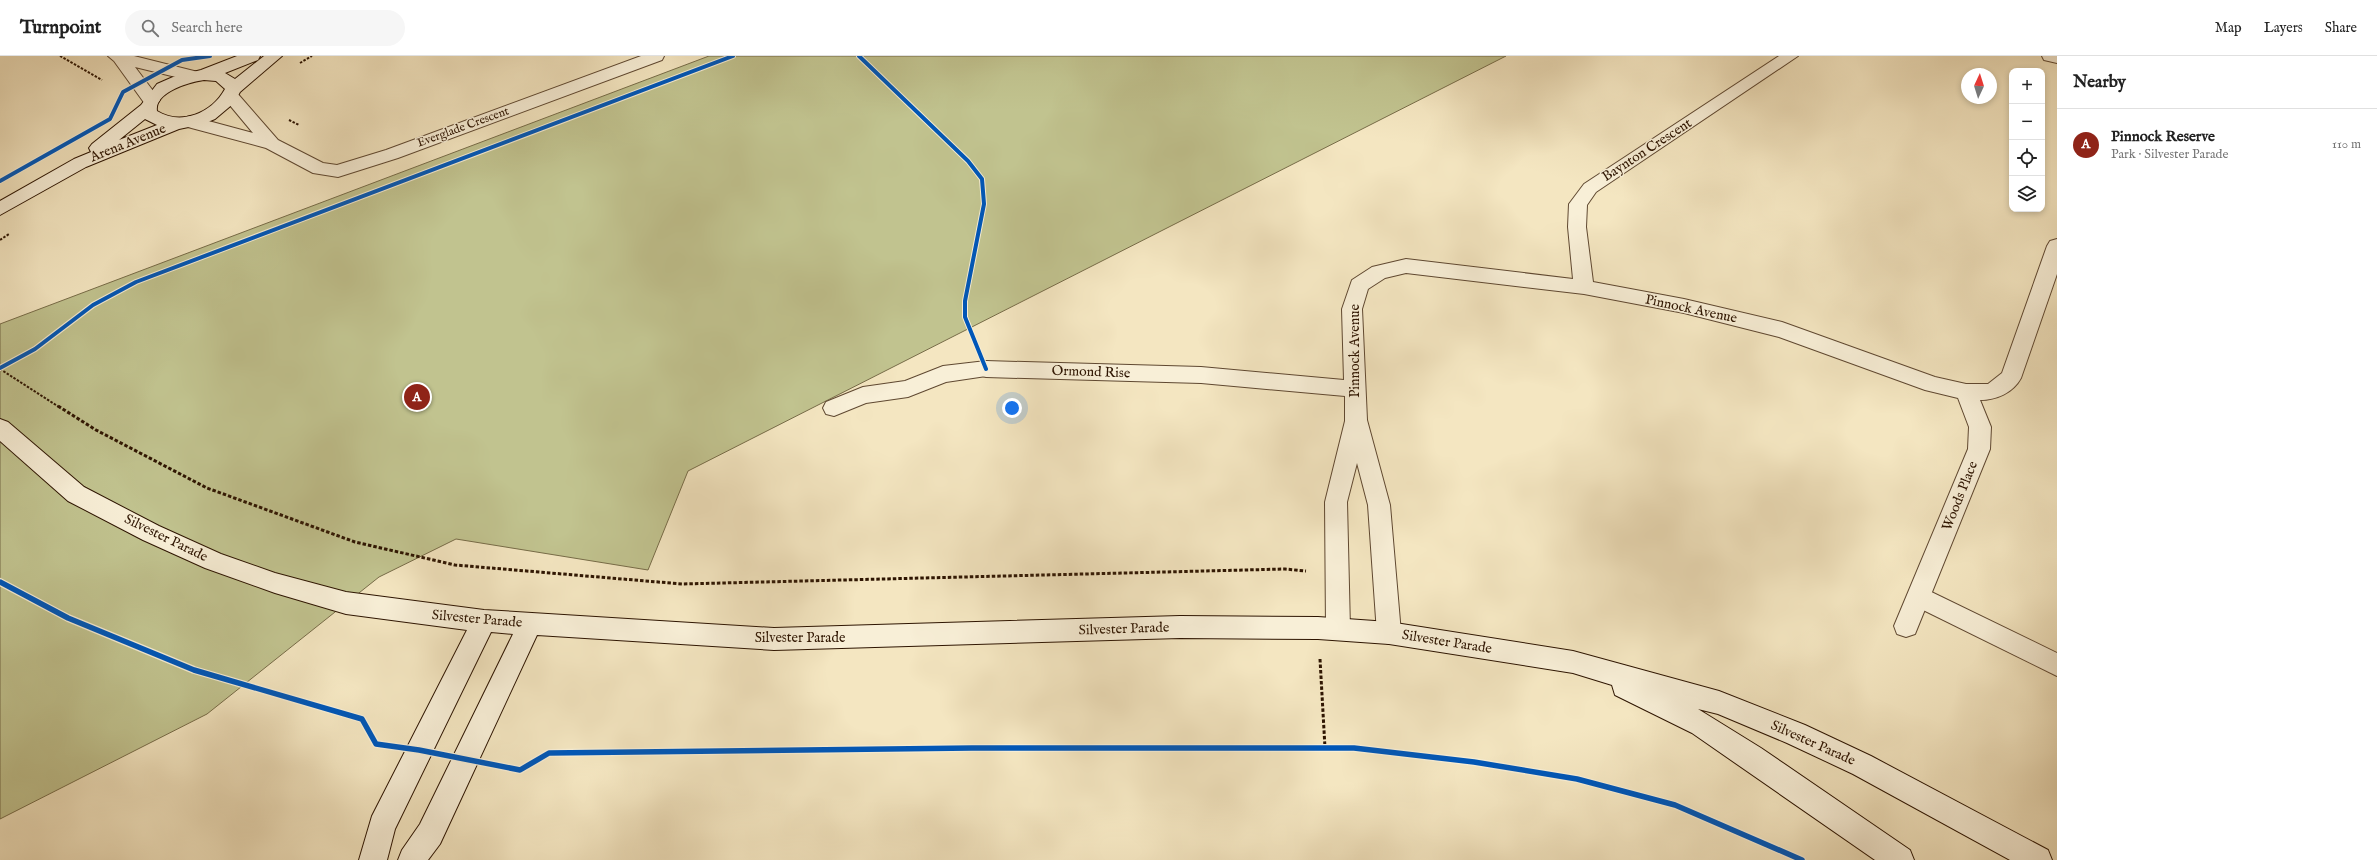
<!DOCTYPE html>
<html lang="en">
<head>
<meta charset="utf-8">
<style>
  :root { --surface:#fff; --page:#f6f6f6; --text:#222; --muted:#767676; --line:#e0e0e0; --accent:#8f2418 }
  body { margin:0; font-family:"IM FELL English",serif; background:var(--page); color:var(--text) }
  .controls { position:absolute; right:12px; top:12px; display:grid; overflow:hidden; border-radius:8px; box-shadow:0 2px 6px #0003 }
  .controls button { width:36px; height:36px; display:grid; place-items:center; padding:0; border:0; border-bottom:1px solid var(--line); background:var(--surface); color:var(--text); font:20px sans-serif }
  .compass { position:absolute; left:1961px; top:12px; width:36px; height:36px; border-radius:50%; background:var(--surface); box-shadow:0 2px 6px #0003; rotate:4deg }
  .you { position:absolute; left:1012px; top:352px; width:14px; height:14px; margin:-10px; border:3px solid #fff; border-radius:50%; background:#1a73e8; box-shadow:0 0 0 6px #1a73e833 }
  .badge { display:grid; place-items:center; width:26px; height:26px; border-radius:50%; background:var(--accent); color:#fff; font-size:13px; font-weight:700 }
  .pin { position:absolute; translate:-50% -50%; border:2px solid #fff; box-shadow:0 1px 4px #0006 }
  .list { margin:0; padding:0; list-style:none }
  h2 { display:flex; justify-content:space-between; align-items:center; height:52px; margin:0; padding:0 16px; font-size:17px }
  h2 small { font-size:13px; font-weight:400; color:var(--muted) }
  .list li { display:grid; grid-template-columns:26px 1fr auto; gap:12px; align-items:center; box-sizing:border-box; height:72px; padding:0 16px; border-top:1px solid var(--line) }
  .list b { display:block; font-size:15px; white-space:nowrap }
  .list p { margin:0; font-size:13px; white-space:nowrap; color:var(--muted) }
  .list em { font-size:13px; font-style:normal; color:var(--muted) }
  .icon { flex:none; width:22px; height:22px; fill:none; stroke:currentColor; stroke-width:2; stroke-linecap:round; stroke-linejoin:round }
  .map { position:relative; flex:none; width:2057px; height:804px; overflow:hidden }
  header { display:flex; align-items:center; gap:24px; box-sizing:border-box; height:56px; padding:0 20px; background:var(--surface); border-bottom:1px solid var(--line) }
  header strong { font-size:19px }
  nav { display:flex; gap:22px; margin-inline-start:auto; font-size:14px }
  .search { width:280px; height:36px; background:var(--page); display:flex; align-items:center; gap:10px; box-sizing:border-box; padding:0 14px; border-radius:22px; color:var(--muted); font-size:15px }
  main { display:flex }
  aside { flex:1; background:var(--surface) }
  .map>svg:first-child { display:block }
</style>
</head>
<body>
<header>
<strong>Turnpoint</strong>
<div class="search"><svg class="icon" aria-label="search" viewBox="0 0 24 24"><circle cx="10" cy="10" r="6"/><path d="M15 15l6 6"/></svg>Search here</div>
<nav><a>Map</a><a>Layers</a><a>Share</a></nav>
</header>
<main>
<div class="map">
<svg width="2057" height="804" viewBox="0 0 2057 804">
  <rect width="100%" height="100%" fill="#f4e6c1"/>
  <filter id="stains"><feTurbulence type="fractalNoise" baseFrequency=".005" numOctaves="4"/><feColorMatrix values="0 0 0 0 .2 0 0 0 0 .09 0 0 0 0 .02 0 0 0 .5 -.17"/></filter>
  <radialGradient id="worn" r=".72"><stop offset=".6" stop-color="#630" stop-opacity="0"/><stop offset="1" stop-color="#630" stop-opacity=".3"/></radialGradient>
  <path fill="#c1c38f" stroke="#776c48" d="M709,0H1506L688,415L648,514L456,483L379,521L207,658L0,763V268Z"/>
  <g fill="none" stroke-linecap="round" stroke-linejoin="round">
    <defs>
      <g id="lane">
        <path d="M986,305L993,307L996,313L993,319L946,326L908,341L866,347L834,360L826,358L823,352L826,346L863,331L905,325L943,310Z"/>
        <path d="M1919,530L2057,597V620L1911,548L1907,541L1911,534Z"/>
      </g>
      <g id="street">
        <path d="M108,0H134L198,16L200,20L198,24L192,25L135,11L160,44L157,48H145L114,5Z"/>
        <path d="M641,0H664L662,4L398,102L338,121L313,117L266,92L184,70L181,66L184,62L190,60L253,77L223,41L225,37H237L278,84L323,107L337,109L386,94Z"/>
        <path d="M1779,0H1798L1596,136L1587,149L1586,171L1593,226L1684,243L1782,266L1935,321L1966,328H1988L2002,317L2047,190L2050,185L2057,183V218L2021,322C2013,337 1996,344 1980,344L1991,371L1990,393L1915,578L1906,581L1897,578L1894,570L1968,393L1969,371L1958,342L1925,334L1779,281L1684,257L1584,238L1406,217L1385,222L1368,233L1362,253L1367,364L1390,449L1401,577L1398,585L1389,588L1380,585L1377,577L1368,449L1357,407L1347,446L1350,573L1347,581L1338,584L1329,581L1326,573L1325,446L1345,365V340L1201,327L986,321L979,319L976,313L979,307L986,305L1201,311L1344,324L1342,253L1352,224L1372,211L1406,203L1573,223L1568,171L1569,148L1584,128Z"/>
        <path d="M2042,0H2057V7L2044,4Z"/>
      </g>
      <g id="secondary">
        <path d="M237,0H260L258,4L225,17L235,23L264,0H282L240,36L234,47L215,63L203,68L179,73L86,111L0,159V145L74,103L91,96L89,92L92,88L141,49L157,28L173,21L201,14ZM204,24L216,25L225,33C212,57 181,70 157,55C154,36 190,26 204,24ZM145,63L157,69L119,84Z"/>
        <path d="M0,363L8,366L84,431L159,470L221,498L275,517L346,536L484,554L774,572L1180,560L1318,561L1389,566L1573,595L1719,635L1805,669L1871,700L2048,794L2052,804H2010L1853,718L1787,687L1718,658L1698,653L1761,692L1910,794L1914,804H1875L1692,677L1615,639L1612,629L1573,617L1389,588L1318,583L1180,582L774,594L537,579L440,788L428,804H398L402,794L420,768L513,578L491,576L395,773L387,804H359L372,760L467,574L346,558L275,537L205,512L143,484L68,445L0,385Z"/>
      </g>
    </defs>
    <use href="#lane" stroke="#5f4831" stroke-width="2"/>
    <use href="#street" stroke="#5f4831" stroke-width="2"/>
    <use href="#secondary" stroke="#2d1401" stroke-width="2"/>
    <g stroke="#2d1401" stroke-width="2" stroke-dasharray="2.5 1.5" stroke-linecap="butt">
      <path d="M60,0L102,24"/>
      <path d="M300,7L312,0"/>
      <path d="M289,64L299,69"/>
      <path d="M0,184L9,178"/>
      <path d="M0,313L59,351"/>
    </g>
    <g stroke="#2d1401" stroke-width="3" stroke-dasharray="3.5 2" stroke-linecap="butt">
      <path d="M58,350L96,374L207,432L355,486L455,509L682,528L1285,513L1306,515"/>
      <path d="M1320,603L1325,692"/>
    </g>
    <use href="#lane" fill="#f8efd7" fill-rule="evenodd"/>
    <use href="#street" fill="#f8efd7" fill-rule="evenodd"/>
    <use href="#secondary" fill="#f8efd7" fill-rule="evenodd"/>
    <defs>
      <g id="cycleway-far1">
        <path d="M859,0L968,105L982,123L984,148L965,245V261L986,313"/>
        <path d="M0,125L110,63L123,36L182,4L210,0"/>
        <path d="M0,312L35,293L93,249L136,226L733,0"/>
      </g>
      <path id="cycleway" d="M0,526L68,562L194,614L362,663L376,688L419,694L520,714L549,697L972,692H1354L1474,706L1577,723L1675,749L1802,804"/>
    </defs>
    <use href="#cycleway-far1" stroke="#f8efd7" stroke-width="6"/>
    <use href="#cycleway" stroke="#f8efd7" stroke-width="8"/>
    <use href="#cycleway-far1" stroke="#0057b8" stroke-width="4"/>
    <use href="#cycleway" stroke="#0057b8" stroke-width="5.5"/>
  </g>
  <g text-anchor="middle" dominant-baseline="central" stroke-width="3" stroke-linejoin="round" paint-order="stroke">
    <g font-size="12" fill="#2d1401" stroke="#f8efd7">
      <text transform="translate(463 71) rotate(-20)">Everglade Crescent</text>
    </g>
    <g font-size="14" fill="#2d1401" stroke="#f8efd7">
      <text transform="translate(128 87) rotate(-22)">Arena Avenue</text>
      <text transform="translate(1647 94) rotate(-33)">Baynton Crescent</text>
      <text transform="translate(1691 253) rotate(12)">Pinnock Avenue</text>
      <text transform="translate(1355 295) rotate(-90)">Pinnock Avenue</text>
      <text transform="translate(1091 316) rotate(2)">Ormond Rise</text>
      <text transform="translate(1960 440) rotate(-68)">Woods Place</text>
      <text transform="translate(166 482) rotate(26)">Silvester Parade</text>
      <text transform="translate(477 563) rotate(5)">Silvester Parade</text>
      <text transform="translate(1124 573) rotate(-2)">Silvester Parade</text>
      <text x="800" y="582">Silvester Parade</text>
      <text transform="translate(1447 586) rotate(9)">Silvester Parade</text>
      <text transform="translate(1813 687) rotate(24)">Silvester Parade</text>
    </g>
  </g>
  <rect width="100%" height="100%" filter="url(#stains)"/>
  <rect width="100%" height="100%" fill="url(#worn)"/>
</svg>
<div class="controls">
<button>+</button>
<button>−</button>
<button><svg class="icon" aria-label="locate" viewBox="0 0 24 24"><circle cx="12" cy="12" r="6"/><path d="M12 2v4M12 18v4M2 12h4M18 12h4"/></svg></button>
<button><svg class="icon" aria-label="layers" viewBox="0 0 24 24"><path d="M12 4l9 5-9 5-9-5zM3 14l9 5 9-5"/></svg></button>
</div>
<svg class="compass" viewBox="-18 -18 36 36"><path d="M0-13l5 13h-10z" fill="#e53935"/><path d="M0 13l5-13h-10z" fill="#767676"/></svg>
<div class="you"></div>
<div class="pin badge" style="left:417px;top:341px">A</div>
</div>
<aside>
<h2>Nearby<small></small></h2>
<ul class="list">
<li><span class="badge">A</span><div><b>Pinnock Reserve</b><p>Park · Silvester Parade</p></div><em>110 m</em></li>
</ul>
</aside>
</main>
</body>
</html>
